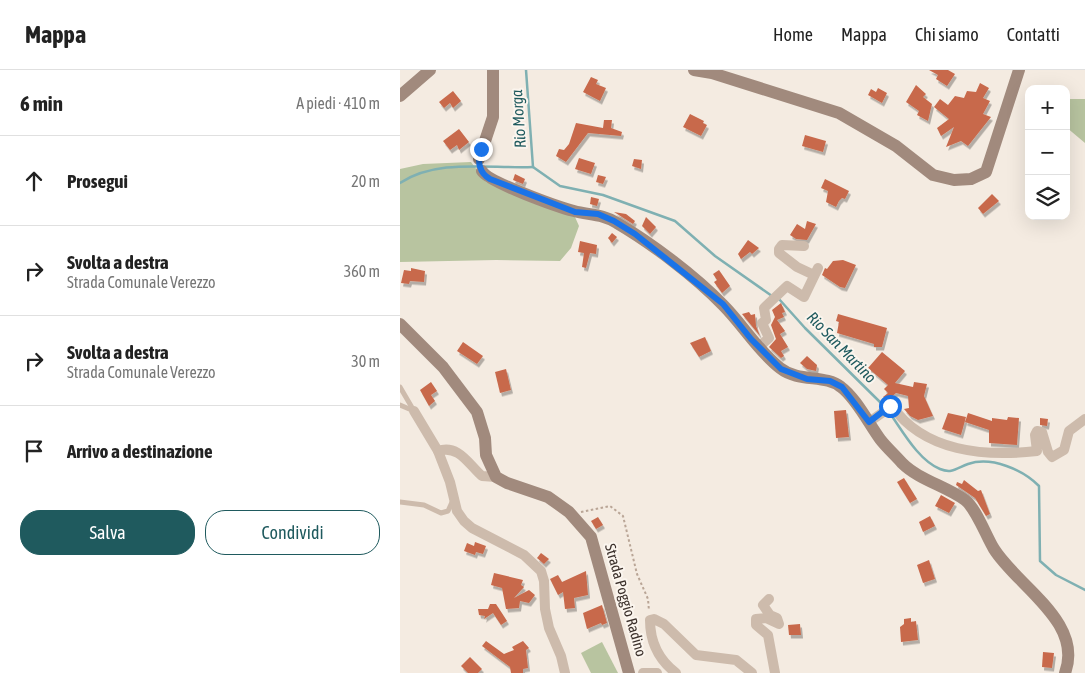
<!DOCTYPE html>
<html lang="it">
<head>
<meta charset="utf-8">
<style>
  :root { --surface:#fff; --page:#f6f6f6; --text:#222; --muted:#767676; --line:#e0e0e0; --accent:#1f5a5e }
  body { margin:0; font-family:"Asap Condensed",sans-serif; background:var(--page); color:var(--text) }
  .controls { position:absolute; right:15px; top:15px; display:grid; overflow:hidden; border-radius:10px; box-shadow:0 5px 20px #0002 }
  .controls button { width:45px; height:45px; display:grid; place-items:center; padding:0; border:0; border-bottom:1px solid var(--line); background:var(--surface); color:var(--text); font:25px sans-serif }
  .stop { position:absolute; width:15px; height:15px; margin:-11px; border:4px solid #1a73e8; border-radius:50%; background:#fff }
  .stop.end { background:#1a73e8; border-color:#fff; box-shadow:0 1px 5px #0008 }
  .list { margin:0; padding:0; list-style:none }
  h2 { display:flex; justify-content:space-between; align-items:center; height:65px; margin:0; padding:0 20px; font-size:21px }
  h2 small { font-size:16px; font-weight:400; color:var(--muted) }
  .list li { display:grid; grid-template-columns:32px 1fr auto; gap:15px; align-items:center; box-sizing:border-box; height:90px; padding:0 20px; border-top:1px solid var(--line) }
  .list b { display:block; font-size:19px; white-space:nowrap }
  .list p { margin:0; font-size:16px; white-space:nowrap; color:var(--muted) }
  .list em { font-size:16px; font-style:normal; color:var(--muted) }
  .actions { display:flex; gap:10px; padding:15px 20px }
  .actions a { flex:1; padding:11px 0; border:1px solid var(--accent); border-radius:20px; text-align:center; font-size:18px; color:var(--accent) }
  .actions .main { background:var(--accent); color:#fff }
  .icon { flex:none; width:28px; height:28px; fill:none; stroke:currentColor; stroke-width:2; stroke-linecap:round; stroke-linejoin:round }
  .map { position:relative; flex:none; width:685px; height:603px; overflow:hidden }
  header { display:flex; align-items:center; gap:30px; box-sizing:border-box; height:70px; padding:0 25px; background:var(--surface); border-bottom:1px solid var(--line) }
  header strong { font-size:24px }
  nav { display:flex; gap:28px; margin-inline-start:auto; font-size:18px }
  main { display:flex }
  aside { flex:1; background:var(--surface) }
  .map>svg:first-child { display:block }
</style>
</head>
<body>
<header>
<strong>Mappa</strong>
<nav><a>Home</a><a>Mappa</a><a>Chi siamo</a><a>Contatti</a></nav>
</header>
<main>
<aside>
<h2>6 min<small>A piedi · 410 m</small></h2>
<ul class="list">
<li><svg class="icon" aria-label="ahead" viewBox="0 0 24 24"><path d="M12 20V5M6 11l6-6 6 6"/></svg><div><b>Prosegui</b></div><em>20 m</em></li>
<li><svg class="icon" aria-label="right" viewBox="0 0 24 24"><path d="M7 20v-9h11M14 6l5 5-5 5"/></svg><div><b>Svolta a destra</b><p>Strada Comunale Verezzo</p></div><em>360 m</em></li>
<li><svg class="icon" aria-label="right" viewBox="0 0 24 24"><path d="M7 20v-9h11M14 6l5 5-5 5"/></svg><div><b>Svolta a destra</b><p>Strada Comunale Verezzo</p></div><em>30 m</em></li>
<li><svg class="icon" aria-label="arrive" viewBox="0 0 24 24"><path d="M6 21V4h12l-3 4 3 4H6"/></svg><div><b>Arrivo a destinazione</b></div></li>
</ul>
<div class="actions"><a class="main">Salva</a><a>Condividi</a></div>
</aside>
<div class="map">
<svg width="685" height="603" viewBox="0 0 685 603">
  <defs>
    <filter id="shadow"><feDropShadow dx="2" dy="3.5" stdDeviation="0" flood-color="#0004"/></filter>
  </defs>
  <rect width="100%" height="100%" fill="#f4ebe1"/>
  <g fill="#b8c4a0">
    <path d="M666,29H685V73L666,57Z"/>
    <path d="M71,92L86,112L175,147L179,156L171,178L160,191L96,190L0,192V99L23,94Z"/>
    <path d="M202,572L218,603H191L181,583Z"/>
  </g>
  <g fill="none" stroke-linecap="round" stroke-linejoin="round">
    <g stroke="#7fb0b2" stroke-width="2.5">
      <path d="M126,0L133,97"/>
      <path d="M133,97L160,116L203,125L275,151L315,186L372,226"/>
      <path d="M0,113C38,88 90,99 133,97"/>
      <path d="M379,229L405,258L485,337"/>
      <path d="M489,342C502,360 518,390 540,399C552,404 557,398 568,394C592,386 623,400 639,416L640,491L656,505L685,520"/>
    </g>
  </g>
  <g fill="#c8694b" filter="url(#shadow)">
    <path d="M529,0H548L555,4L547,16L536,9L538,5Z"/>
    <path d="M191,7L198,10L196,14L206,18L200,31L183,22Z"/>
    <path d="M580,13L589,18L583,28L590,31L583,44L591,47L568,76L561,71L546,77L554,57L541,66L537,58L549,49L534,37L540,29L548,35L555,26L564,28L567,21L576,22Z"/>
    <path d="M516,15L526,24L523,27L532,34L528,51L517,45L519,41L506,32Z"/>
    <path d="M478,18L487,23L482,33L468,25L471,19L476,22Z"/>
    <path d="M53,21L61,31L53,38L50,33L44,38L39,32Z"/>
    <path d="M290,44L304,51L303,53L307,55L301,66L283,57Z"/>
    <path d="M204,50H212L211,58L222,62L221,66L188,63L166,92L156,86L159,79L164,80L169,74L176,53L203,58Z"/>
    <path d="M59,59L69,72L59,80L57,75L50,80L43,71Z"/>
    <path d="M405,65L426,71L423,82L402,76Z"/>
    <path d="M179,88L195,93L191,104L175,99Z"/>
    <path d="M234,89L242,90L241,99L232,96Z"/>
    <path d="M115,104L125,109L123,114L113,110Z"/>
    <path d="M198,105L206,107L203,114L196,112Z"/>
    <path d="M425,109L449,121L445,129L442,128L439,131L436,137L426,132L428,121L421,118Z"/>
    <path d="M592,124L599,131L583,144L578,138Z"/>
    <path d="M191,127L199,129L197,136L190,134Z"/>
    <path d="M214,142L226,144L235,151L233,154Z"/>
    <path d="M246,147L256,157L250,164L242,156Z"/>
    <path d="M407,151L416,154L407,170L396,169L390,165L397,154L405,159Z"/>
    <path d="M212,163L217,167L212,173L208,168Z"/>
    <path d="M348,170L359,178L352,184L350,182L341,189L338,184Z"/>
    <path d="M180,171L197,175L196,184L190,183L186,198L182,197L184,183L178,182Z"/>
    <path d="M443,190L456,195L445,218L440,217L422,205L425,198L427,199L433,191Z"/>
    <path d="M11,198L25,201L24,212L10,211L9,214L1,213L4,200L11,201Z"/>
    <path d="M319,200L330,216L322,223L314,212L317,210L313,204Z"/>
    <path d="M381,233L385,242L382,243L384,247L377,250L385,261L380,264L388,277L381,281L384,286L381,288L369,277L376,269L371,255L375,247L372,240Z"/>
    <path d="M349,242L351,245L355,244L356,256L360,266L342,244Z"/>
    <path d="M438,244L487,258L482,277H474V274L437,263L439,252L436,251Z"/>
    <path d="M305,267L311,281L299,287L290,273Z"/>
    <path d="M63,272L83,286L77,294L57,281Z"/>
    <path d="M482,282L505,301L495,313L513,317L514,312L527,314L524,326L533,346L518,350L510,346L504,339L509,338L508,326L496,323L487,331L483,327L488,323L484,319L488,315L468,298Z"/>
    <path d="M407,286L417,295L416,301L407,299L400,293Z"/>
    <path d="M106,299L111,320L100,323L95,302Z"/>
    <path d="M31,312L37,321L31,325L35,331L29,336L20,320Z"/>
    <path d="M446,340L449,367L436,368L434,341Z"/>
    <path d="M548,343L566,347L561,365L542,359Z"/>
    <path d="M568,343L592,351V348L607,350L608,347L619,348L617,375L589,373V360L565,352Z"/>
    <path d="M640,348L648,349L647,356L640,355Z"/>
    <path d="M504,408L517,429L510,433L497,412Z"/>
    <path d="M564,410L578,421L581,420L590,444L586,446L575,428L556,415L557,412L562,414Z"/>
    <path d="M541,425L555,433L549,443L535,436Z"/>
    <path d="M530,446L535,456L523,462L519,452Z"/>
    <path d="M198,447L203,455L196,459L191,451Z"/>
    <path d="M75,472L86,476L83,484L76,482L75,485L64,481L67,473L74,476Z"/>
    <path d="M141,483L149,489L144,494L137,488Z"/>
    <path d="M529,490L535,509L523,513L517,495Z"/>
    <path d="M186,501L188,525L174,528L175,538L165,539L163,522L158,525L150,509L158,505L162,512Z"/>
    <path d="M94,503L123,510L121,515L124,517L114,528L129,520L135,525L129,533L120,531L119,538L106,539L102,518L91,515Z"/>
    <path d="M90,534H96L107,551L101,555L93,543L84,549L85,546L79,545L78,539H88Z"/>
    <path d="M202,535L207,553L202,555L201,553L187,559L183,543Z"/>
    <path d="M511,548V552L516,551L518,570L501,572L500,557L504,554V549Z"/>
    <path d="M400,554L401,565H389L388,555Z"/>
    <path d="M86,571L104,584L114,580L112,577L123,571L129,578L126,580L128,598L123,599V603H111L110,597L82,576Z"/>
    <path d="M643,582L654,583L652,598L642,597Z"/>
    <path d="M70,587L82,599L78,603H68L61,596Z"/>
  </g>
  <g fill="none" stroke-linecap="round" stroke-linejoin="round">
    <path stroke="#b9a596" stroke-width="2" stroke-dasharray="2.5 2.5" stroke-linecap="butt" d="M181,442L210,436L223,446L237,504L248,529L249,541"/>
    <g stroke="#cdbbac" stroke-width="5">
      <path d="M0,317L14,341"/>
      <path d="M0,335L14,341"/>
      <path d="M0,432L24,435L41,443L48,441L53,430"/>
    </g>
    <g stroke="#cdbbac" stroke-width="10">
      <path d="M404,176L382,175L379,179V183L397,197L414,205"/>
      <path d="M363,281L361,275L369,268L362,253L366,250L364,238L387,216L404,227L418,198"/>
      <path d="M14,341L38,381L50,412L57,441L64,451L72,458L124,485L141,501L144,511L145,539L149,558L161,586L165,603"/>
      <path d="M469,352L492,336C524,382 585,387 637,381L635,365L637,361L642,362L648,382L652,387L664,380L669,361L685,349"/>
      <path d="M38,381C59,374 69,395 82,406L96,407"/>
      <path d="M369,529L363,535L370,545L377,548L379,554L366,548L356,549V555L368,565L375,603"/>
      <path d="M243,603H257"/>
      <path d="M276,603C259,590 250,572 250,550L254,549L264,554L296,585L336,590L352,603"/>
    </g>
    <g stroke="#a18a7d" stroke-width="12">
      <path d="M294,0L312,3L439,43L496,76L533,105L554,110L571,109L586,102L619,0"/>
      <path d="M0,26L30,0"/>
      <path d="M79,89L93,47V0"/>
      <path d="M82,101C88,112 158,137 174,141C189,145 203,144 217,153C251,173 295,206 323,235C343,255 358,281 380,298C399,313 425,304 441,317C456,328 469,354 480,369C486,377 495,385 502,393C519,410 546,416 565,430C576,438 586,466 594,479C617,516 684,552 665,603"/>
      <path d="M0,254L43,297L77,342L85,368L86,385L96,407L107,413L148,427L169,442L191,467L229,603"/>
    </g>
  </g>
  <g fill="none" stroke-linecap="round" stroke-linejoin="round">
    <path stroke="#1a73e8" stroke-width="6" d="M81,79C77,91 79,103 90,109L175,142L198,144L214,151L235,164L323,234L351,269L381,299L407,309L430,311L442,317L469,352L490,336"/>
  </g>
  <g text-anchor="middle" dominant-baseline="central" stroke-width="4" stroke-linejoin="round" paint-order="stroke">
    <g font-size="15" fill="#3b302b" stroke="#fbf5ee">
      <text transform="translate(226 530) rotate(74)">Strada Poggio Radino</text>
    </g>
    <g font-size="16" font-style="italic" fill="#1f5a5e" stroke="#fbf5ee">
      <text transform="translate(118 49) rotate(-94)">Rio Morga</text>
      <text transform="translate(442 277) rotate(46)">Rio San Martino</text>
    </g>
  </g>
</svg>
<div class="controls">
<button>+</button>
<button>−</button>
<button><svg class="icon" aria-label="layers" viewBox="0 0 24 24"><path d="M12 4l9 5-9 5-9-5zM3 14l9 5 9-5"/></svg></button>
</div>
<div class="stop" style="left:490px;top:336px"></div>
<div class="stop end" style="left:81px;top:79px"></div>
</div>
</main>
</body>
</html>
